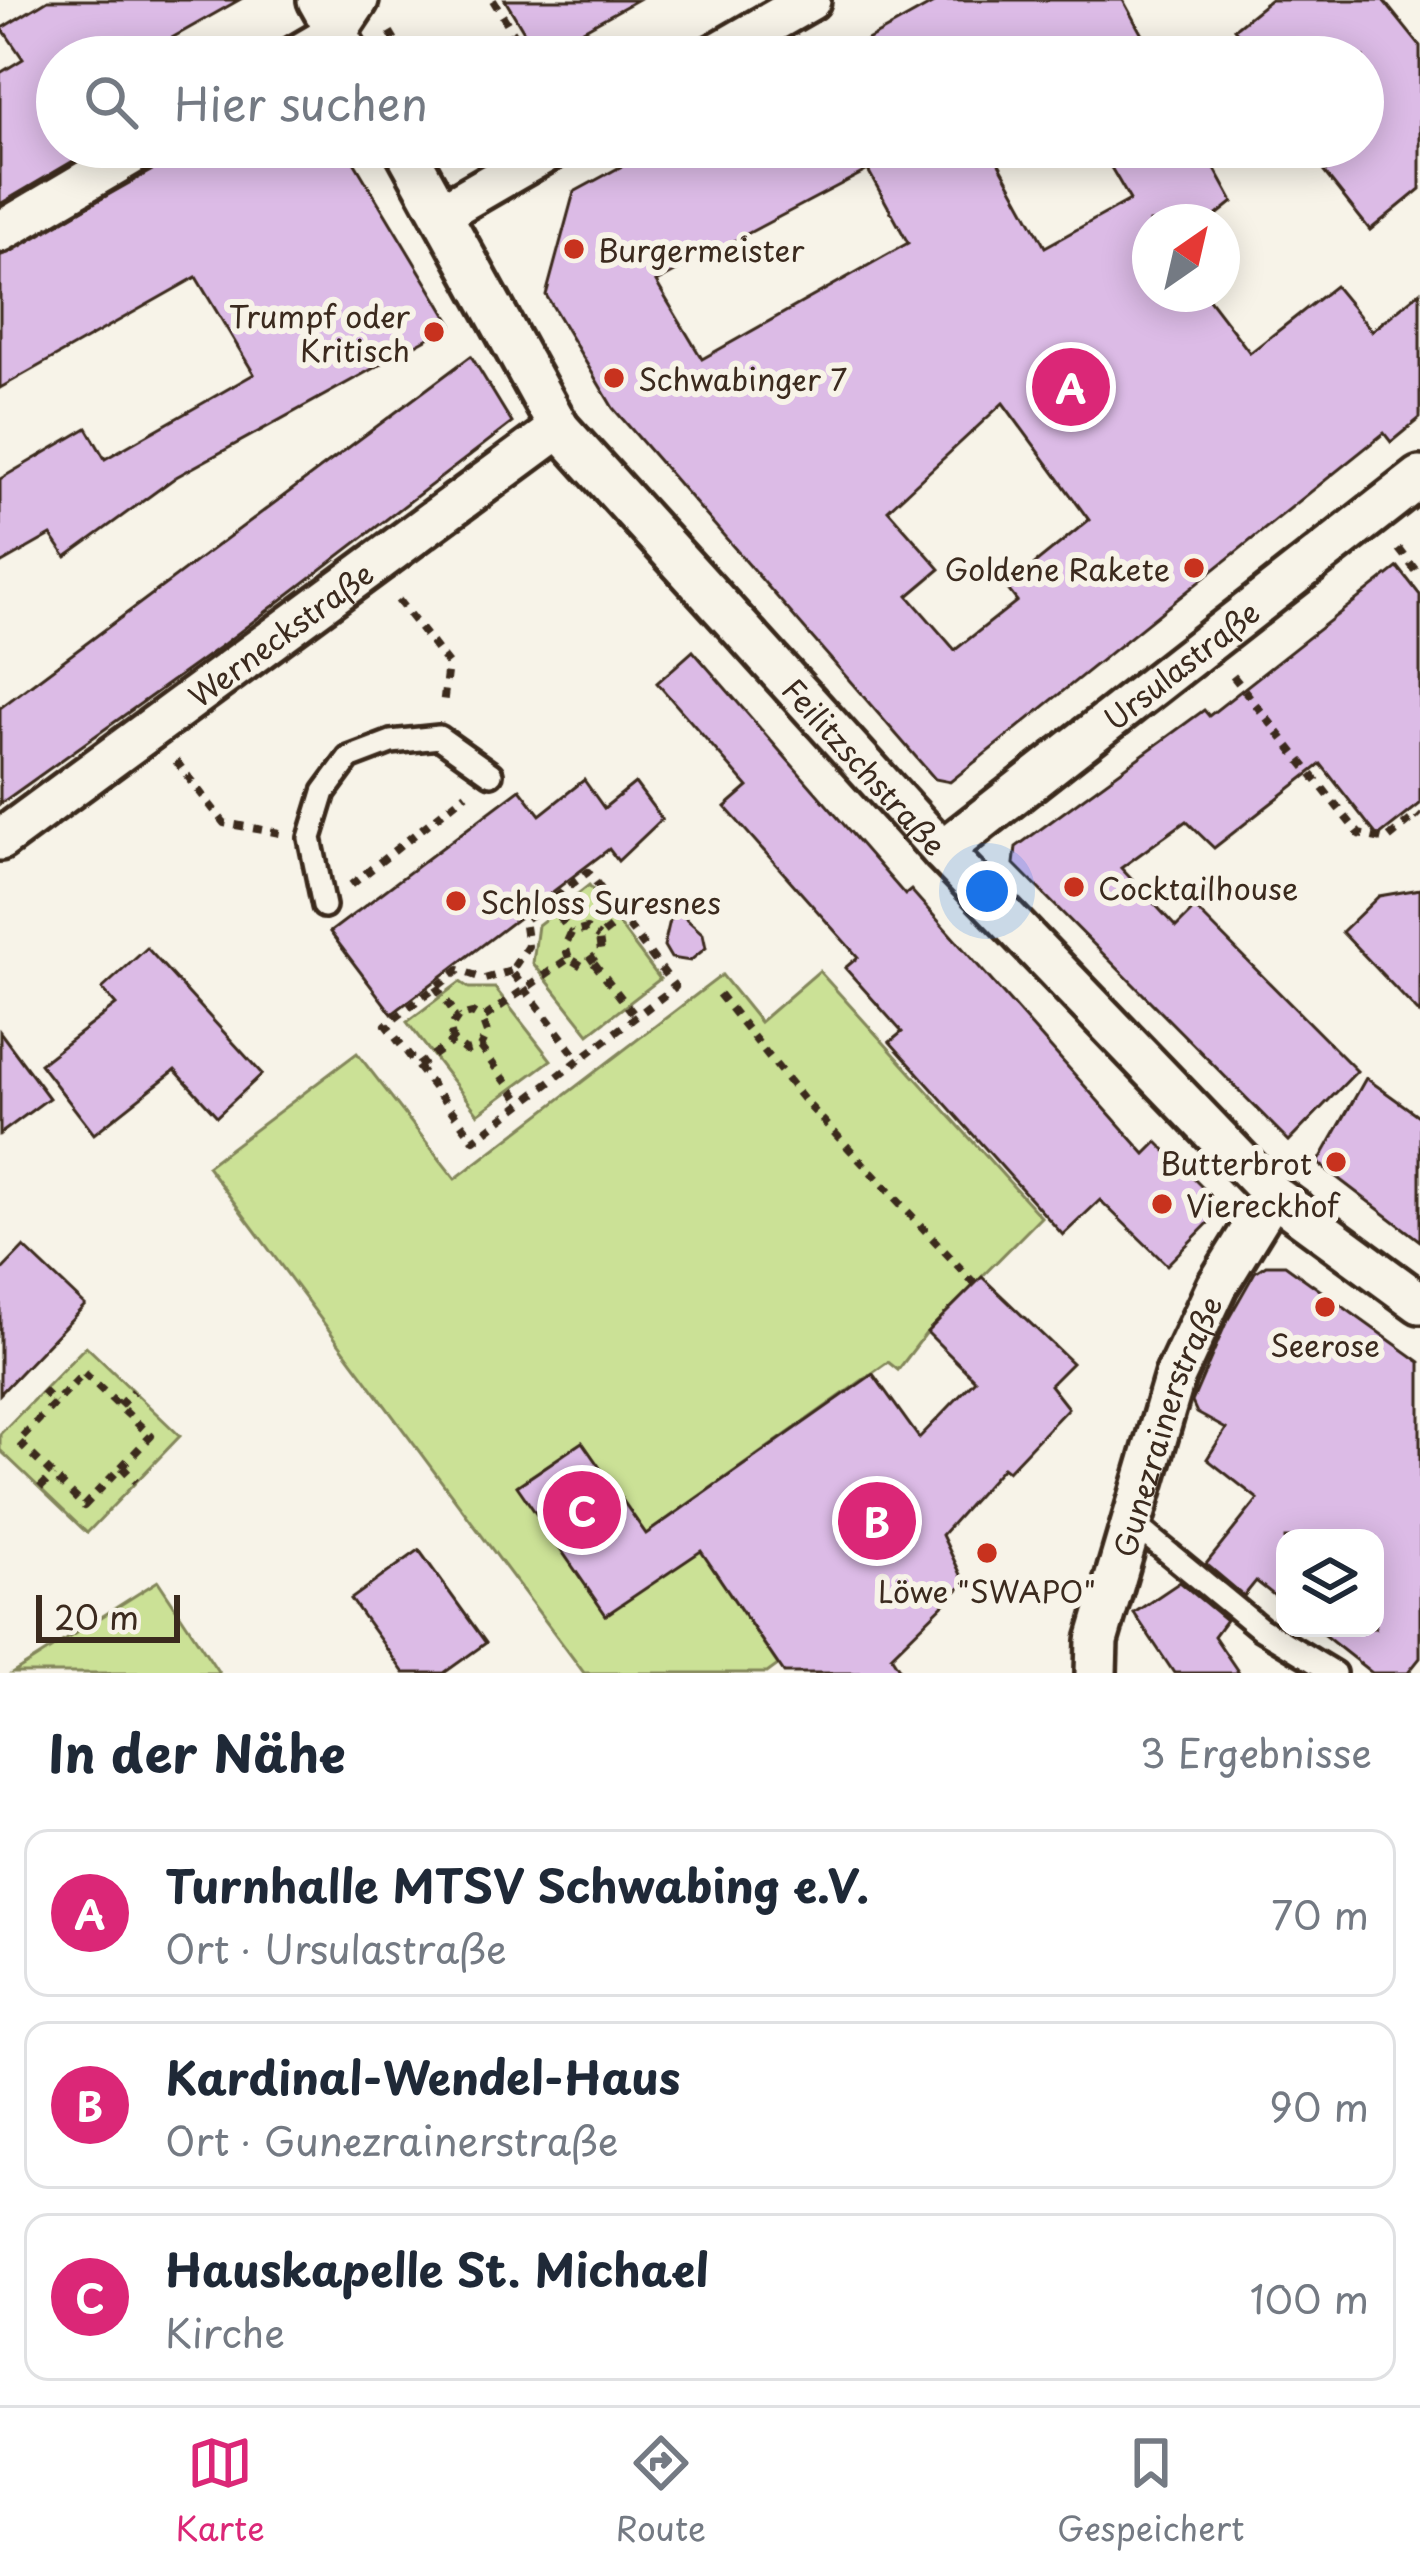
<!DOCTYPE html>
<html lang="de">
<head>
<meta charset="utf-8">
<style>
  :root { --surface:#fff; --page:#f6f6f7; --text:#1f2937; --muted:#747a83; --line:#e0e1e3; --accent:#db2777 }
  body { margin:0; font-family:"Playpen Sans",sans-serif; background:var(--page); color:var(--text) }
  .controls { position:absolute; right:36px; bottom:36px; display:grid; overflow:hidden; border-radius:24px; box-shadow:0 6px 30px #0003 }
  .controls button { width:108px; height:108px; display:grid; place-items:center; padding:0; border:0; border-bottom:3px solid var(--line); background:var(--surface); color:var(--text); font:60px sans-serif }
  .compass { position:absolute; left:1132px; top:204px; width:108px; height:108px; border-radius:50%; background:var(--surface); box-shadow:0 6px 30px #0003; rotate:34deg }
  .scale { position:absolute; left:36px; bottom:30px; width:144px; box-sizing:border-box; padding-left:12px; border:6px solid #3b2a1e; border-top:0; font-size:33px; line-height:42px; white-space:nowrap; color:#3b2a1e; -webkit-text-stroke:9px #f7f3e8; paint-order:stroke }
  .you { position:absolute; left:987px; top:891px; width:42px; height:42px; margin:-30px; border:9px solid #fff; border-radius:50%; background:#1a73e8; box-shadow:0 0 0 18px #1a73e833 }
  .badge { display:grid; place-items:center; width:78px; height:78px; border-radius:50%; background:var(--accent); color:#fff; font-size:39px; font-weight:700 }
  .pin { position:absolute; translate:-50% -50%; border:6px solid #fff; box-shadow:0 3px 12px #0006 }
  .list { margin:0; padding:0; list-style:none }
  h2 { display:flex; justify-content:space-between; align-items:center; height:156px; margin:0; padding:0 48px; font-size:51px }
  h2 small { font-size:39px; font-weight:400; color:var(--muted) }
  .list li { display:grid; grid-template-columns:78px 1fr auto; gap:36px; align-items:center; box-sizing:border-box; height:168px; margin:0 24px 24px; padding:0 24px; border:3px solid var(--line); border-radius:24px }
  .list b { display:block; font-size:45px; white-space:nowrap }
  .list p { margin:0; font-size:39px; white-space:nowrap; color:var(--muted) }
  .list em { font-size:39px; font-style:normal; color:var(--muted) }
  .icon { flex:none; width:66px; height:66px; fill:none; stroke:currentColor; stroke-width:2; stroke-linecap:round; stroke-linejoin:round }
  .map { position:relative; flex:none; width:1420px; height:1673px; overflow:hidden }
  .search { position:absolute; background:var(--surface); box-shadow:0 6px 30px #0003; left:36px; right:36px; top:36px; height:132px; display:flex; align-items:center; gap:30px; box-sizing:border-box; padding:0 42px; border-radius:66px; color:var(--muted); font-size:45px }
  .sheet { height:732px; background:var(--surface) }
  nav { display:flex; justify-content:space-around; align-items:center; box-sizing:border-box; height:168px; border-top:3px solid var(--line); background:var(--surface); font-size:33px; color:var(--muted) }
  nav a { display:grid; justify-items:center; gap:6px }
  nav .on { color:var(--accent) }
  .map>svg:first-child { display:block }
</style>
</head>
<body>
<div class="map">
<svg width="1420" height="1673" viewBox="0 0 1420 1673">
  <rect width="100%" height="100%" fill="#f7f3e8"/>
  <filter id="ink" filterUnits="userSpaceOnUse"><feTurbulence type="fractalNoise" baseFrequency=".00833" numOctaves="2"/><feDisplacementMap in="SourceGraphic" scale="24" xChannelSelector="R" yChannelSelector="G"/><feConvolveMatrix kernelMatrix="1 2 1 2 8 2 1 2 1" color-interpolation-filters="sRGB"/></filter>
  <g filter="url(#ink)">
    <g fill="#cbe196" stroke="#83865a" stroke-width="3">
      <path d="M589,885L660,979L589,1034L533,963L538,925Z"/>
      <path d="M819,971L1041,1217L927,1332L898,1370L888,1362L646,1534L582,1442L518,1485L606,1615L692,1538L778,1665L767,1673H584L207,1166L357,1053L455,1179L722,975L760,1022Z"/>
      <path d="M460,982L469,988H495L551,1060L478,1114L407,1022Z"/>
      <path d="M86,1346L180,1436L87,1533L0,1450V1434Z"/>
      <path d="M158,1581L219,1673H13Z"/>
    </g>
    <g fill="#dcbbe6" stroke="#3b2a1e" stroke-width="3" fill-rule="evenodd">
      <path d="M48,0H239L138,57H57V147H97L0,204V73L23,59L2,28Z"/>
      <path d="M505,0H637L538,55Z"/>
      <path d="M939,0H1123L1154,57H837Z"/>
      <path d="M1270,0H1383L1420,46V189L1370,230L1324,172L1355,147H1363V57H1257L1234,29Z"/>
      <path d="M168,147H345L452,325L176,477L66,557L51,535L0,564V479L87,428L105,459L254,374L196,277L0,388V256L156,168Z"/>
      <path d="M657,147H990L1045,247L1130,200L1099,147H1203L1233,202L1208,222H1150V294H1205L1250,353L1335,286L1372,331L1420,292V418L1391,442L1384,433L950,782L935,779L613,408L546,295L574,192ZM868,170L908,243L702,359L656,282ZM1003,403L1089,520L1006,587L1017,601L955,650L908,596L940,569L888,510Z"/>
      <path d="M471,356L512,423L224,644L0,804V708Z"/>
      <path d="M1398,567L1420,595V804L1378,837L1321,764L1214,848L1186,821L1121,868L1176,927L1195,908L1357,1071L1289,1141L1014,864L1016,847L1204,710L1209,716Z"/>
      <path d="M693,651L905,895L911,890L1145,1154L1157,1142L1223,1208L1167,1265L1100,1200L1063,1235L890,1042L902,1032L845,968L858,957L725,807L748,787L657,683Z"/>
      <path d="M584,780L604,808L635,783L662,819L618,861L609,849L392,1014L330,932L520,789L540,815Z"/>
      <path d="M1420,889V1014L1342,932L1379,896Z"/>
      <path d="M673,907L703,934L706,948L690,961L671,958L664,946Z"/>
      <path d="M147,948L262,1074L217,1116L175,1070L94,1134L40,1064L116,1005L102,989Z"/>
      <path d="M0,1032L49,1098L0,1134Z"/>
      <path d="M1366,1078L1420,1117V1241L1318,1163Z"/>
      <path d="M24,1247L85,1305L0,1394V1272Z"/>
      <path d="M1266,1265H1285L1420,1362V1658L1408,1673H1372L1315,1628H1375V1538H1285V1604L1256,1581L1244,1596L1206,1564L1258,1499L1207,1459L1226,1429L1197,1413L1192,1402L1226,1323L1255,1272Z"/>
      <path d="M982,1277L1072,1363L1050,1385L1068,1408L1008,1471L1003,1467L942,1535L965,1583L891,1656L902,1673H784L701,1551L606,1615L517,1486L582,1442L646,1534L873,1374L919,1438L975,1380L927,1332Z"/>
      <path d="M419,1550L486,1643L444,1673H404L351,1599Z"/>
      <path d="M1180,1582L1226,1620L1214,1636L1239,1673H1174L1134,1613Z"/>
    </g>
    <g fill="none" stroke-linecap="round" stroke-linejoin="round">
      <defs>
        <g id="service">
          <path d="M324,906L310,838L324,792L349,758L391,742L439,737L491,774"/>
          <path d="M1131,1522L1261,1629L1334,1673"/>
        </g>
        <g id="minor">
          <path d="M318,0L350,57"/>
          <path d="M295,57L336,33L358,0"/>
          <path d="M711,57L810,0"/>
          <path id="s1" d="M404,147L559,428L942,851L1273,1195L1420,1303"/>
          <path d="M443,212L555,147"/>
          <path d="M0,232L144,147"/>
          <path id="s2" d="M0,840L559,428"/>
          <path id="s3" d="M942,851L1420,477"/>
          <path id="s4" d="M1096,1673L1097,1641L1175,1376L1217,1286L1273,1195"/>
        </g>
      </defs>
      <use href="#service" stroke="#3b2a1e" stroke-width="30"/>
      <use href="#minor" stroke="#3b2a1e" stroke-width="48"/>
      <g stroke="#3b2a1e" stroke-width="8" stroke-dasharray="9 9" stroke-linecap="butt">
        <path d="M493,0L528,57"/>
        <path d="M390,32L405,57"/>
        <path d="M1399,549L1420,576"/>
        <path d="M398,600L448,664L443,706"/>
        <path d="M1233,676L1359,834L1386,840L1417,815L1420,818"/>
        <path d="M176,761L224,823L280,833"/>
        <path d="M351,885L466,794"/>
        <path d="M549,902L571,933"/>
        <path d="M569,958L565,946L571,933L587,929L599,937"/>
        <path d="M594,963L636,1017"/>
        <path d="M511,971L485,979L459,970L386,1025L474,1140L675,987L588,872L524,920L528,946L511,971L579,1060"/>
        <path d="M436,987L458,1017"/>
        <path d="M719,994L804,1100L975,1284"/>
        <path d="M453,1041L450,1029L458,1017L472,1013L482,1019"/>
        <path d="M480,1047L522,1103"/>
        <path d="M418,1066L453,1041L466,1051L480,1047L487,1033L482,1019L569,958L582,966L601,952L599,937L623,918"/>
        <path d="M84,1373L151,1436L84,1506L18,1441Z"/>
        <path d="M42,1390L55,1403"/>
        <path d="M119,1406L133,1391"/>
        <path d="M122,1467L136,1482"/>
        <path d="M40,1488L53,1475"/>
      </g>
      <use href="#service" stroke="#f7f3e8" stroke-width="21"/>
      <use href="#minor" stroke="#f7f3e8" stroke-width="39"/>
    </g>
  </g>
  <g fill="#c8321e" stroke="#f7f3e8" stroke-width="4.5">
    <circle cx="574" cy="249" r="12"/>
    <circle cx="434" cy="332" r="12"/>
    <circle cx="614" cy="378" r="12"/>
    <circle cx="1194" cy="568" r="12"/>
    <circle cx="1074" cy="887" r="12"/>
    <circle cx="456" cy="901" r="12"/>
    <circle cx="1336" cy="1162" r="12"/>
    <circle cx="1162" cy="1204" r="12"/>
    <circle cx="1325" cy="1307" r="12"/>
    <circle cx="987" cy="1553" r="12"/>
  </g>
  <g text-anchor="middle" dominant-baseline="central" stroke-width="12" stroke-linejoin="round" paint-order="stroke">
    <g font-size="30" fill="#3b2a1e" stroke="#f7f3e8" text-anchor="start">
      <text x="598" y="249">Burgermeister</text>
      <text x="410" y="315" text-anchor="end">Trumpf oder<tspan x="410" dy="34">Kritisch</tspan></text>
      <text x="638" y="378">Schwabinger 7</text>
      <text x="1170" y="568" text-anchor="end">Goldene Rakete</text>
      <text x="1098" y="887">Cocktailhouse</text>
      <text x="480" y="901">Schloss Suresnes</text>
      <text x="1312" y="1162" text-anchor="end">Butterbrot</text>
      <text x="1186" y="1204">Viereckhof</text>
      <text x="1325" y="1344" text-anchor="middle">Seerose</text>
      <text x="987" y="1590" text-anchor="middle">Löwe "SWAPO"</text>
    </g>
    <g font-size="30" fill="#3b2a1e" stroke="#f7f3e8">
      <text stroke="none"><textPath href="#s2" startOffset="348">Werneckstraße</textPath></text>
      <text stroke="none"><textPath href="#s3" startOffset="303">Ursulastraße</textPath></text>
      <text stroke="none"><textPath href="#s1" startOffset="777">Feilitzschstraße</textPath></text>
      <text stroke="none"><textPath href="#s4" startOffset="258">Gunezrainerstraße</textPath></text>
    </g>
  </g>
</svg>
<div class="controls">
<button><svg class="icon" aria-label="layers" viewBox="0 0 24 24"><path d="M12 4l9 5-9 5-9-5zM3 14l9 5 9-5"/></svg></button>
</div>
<svg class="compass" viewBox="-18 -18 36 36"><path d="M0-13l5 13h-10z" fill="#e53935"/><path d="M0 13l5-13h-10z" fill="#747a83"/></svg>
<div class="scale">20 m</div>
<div class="you"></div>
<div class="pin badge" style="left:1071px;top:387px">A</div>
<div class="pin badge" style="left:877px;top:1521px">B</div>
<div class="pin badge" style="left:582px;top:1510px">C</div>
<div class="search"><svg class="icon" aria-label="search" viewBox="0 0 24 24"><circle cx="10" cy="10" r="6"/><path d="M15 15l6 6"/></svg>Hier suchen</div>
</div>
<section class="sheet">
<h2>In der Nähe<small>3 Ergebnisse</small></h2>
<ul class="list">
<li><span class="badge">A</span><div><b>Turnhalle MTSV Schwabing e.V.</b><p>Ort · Ursulastraße</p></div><em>70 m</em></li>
<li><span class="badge">B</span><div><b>Kardinal-Wendel-Haus</b><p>Ort · Gunezrainerstraße</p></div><em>90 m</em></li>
<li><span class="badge">C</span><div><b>Hauskapelle St. Michael</b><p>Kirche</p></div><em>100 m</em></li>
</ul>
</section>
<nav>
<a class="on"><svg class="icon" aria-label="map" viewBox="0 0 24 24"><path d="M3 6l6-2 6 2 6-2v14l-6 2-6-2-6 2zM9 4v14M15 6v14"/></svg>Karte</a>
<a><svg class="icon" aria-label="directions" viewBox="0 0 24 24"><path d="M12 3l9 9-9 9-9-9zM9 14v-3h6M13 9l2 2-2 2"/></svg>Route</a>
<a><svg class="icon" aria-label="saved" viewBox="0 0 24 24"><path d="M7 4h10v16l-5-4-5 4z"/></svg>Gespeichert</a>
</nav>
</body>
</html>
